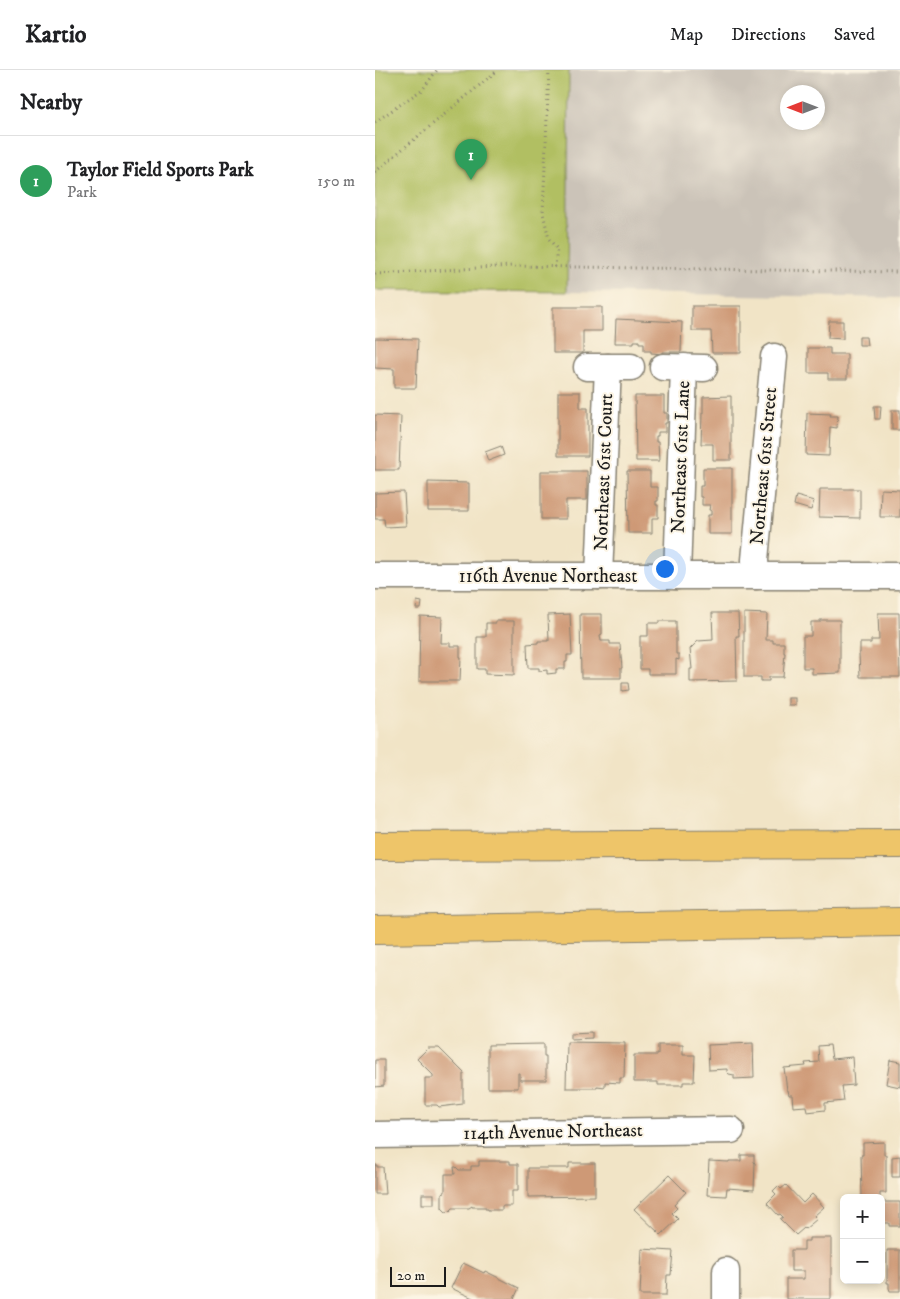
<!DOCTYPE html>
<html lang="en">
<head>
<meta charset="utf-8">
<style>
  :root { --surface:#fff; --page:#f2f2f2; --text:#202124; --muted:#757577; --line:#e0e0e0; --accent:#b5179e }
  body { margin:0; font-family:"IM FELL DW Pica",serif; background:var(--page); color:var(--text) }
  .controls { position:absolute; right:15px; bottom:15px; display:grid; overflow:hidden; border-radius:8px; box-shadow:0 2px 8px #0003 }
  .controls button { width:45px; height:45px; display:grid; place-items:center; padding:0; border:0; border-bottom:1px solid var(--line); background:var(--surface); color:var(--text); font:25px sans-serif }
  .compass { position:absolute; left:405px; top:15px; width:45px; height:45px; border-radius:50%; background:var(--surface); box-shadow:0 2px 8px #0003; rotate:270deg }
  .scale { position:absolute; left:15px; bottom:12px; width:56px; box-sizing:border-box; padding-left:5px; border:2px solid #1c1c1c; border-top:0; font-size:14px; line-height:18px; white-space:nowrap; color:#1c1c1c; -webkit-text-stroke:4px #fcf5e5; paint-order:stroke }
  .you { position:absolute; left:289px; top:498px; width:18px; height:18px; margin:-12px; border:4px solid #fff; border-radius:50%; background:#1a73e8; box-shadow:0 0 0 8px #1a73e833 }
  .badge { display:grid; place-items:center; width:32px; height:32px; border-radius:50%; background:var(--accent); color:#fff; font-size:16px; font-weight:700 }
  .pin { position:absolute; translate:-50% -41px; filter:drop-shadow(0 1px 2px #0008) }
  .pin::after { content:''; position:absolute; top:26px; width:18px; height:15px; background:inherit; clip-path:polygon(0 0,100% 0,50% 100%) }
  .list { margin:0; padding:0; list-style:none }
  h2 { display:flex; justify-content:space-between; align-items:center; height:65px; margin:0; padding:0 20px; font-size:21px }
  h2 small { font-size:16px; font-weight:400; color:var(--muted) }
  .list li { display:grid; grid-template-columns:32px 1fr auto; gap:15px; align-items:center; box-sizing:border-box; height:90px; padding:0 20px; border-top:1px solid var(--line) }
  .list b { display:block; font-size:19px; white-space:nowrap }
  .list p { margin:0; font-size:16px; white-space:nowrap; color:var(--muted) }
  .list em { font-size:16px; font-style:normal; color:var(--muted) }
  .map { position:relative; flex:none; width:525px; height:1229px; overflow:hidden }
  header { display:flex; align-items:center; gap:30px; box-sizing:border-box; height:70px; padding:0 25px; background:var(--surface); border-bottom:1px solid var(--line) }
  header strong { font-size:24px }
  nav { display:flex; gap:28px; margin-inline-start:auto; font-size:18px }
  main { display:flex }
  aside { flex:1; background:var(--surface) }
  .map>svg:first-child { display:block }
</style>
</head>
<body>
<header>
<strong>Kartio</strong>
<nav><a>Map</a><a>Directions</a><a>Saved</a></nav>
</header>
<main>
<aside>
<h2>Nearby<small></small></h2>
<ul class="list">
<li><span class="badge" style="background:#2e9e5b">1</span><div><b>Taylor Field Sports Park</b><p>Park</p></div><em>150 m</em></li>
</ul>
</aside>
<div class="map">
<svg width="525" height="1229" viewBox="0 0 525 1229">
  <rect width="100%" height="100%" fill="#fcf5e5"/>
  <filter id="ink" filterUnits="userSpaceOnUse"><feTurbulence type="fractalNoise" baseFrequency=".02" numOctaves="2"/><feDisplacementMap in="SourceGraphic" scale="10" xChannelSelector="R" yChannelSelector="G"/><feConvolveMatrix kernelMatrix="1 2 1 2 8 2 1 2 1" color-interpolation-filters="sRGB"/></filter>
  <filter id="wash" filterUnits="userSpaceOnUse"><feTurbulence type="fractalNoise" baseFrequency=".0096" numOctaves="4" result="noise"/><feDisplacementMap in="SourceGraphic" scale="20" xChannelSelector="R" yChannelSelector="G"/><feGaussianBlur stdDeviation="1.12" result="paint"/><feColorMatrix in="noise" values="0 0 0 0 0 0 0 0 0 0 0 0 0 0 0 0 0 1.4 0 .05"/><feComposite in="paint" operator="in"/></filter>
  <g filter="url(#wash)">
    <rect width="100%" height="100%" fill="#f1e4c6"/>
    <path fill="#cbc3b8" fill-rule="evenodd" d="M194,0H525V228L192,222ZM412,22H442V52H412Z"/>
    <path fill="#b1bf62" stroke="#666e3f" d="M0,0H194L192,222L0,220Z"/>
    <g id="blocks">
      <g fill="#ce9976">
        <path d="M317,236H366V283H337L336,261H317Z"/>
        <path d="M178,237H227V261H208V283H178Z"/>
        <path d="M241,249L307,252L306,282H288V284L276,283V281H269V273H264V271H259V273H240Z"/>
        <path d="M454,251H468V269L453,268Z"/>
        <path d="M484,267H491L492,275H484Z"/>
        <path d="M0,268L43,269L41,318H19V299L0,298Z"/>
        <path d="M433,278H455V284H472V309H453V303H433Z"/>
        <path d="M183,322H205V338H213V386H183Z"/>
        <path d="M260,326H289V343H292V353H290V362H283V366H281V372H283L284,391H261Z"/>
        <path d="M356,326V390H338V374H326L327,343H328V327Z"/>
        <path d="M499,336H506L505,349H500Z"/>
        <rect x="517" y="340" width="8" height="20"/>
        <path d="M432,343L456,344L455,346H463L462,358L455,357L454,386L431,385Z"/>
        <path d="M0,345L26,346L24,400H0Z"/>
        <path d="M126,376L129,385L113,391L110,382Z"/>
        <path d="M328,398H357V464H333V445H336V440H334L335,435H327V427H325V416H328Z"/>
        <path d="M166,401H212V430H191V449H166Z"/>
        <path d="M252,401H275V417H283V431H281V435H283V448H277V463H253Z"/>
        <path d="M53,412L94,413V441H53Z"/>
        <path d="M445,419H485V448L444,447Z"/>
        <path d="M506,419L525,420V447H505Z"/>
        <path d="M29,422L31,456L10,457L9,449H0V423Z"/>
        <path d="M421,426L439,431L436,440L419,435Z"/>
        <path d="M42,531L47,532L46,539H41Z"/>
        <path d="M337,543H363L364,566H361L362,611L315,612V599H317L315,579L323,571L338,570Z"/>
        <path d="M369,543L392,544L391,570H398V573H409V583H410L408,607H394V611H386V607H369Z"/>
        <path d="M503,543H524L525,607H485L484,583H485V573H496V570H504Z"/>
        <path d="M195,544L197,585H192V592H190V599H181V603L172,604V600L164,601V598H153L152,574L163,573V571H174L173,545Z"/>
        <path d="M205,544H227V564L225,565L226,571H235V574H245L247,598H246V608H206Z"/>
        <path d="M45,546L67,547L66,573H75V576H85V587H86L85,611H44Z"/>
        <path d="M445,550H465V603L437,604V598H428V566H436V552H445Z"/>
        <path d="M121,551H139V605L110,604V599H102V567H111V553H121Z"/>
        <path d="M284,551H301V584H304V590L301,589V604H273V599H265V566H273V553H284Z"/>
        <path d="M247,613H253L254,620L247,621Z"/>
        <rect x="413" y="628" width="7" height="7"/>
        <path d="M217,962V968L196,969V963Z"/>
        <path d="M192,972L250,973L249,1008H245V1013L230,1012V1017L222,1016V1018H191Z"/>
        <path d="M378,973L379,1008L359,1009V1005L354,1004L352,1002V999L334,1000L333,975Z"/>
        <path d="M169,974V986H171V1010H145V1003H143V1018H113V975Z"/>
        <path d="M283,975H308V985H320L319,1012H308V1015H283V1012H259V985H283Z"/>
        <path d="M455,975L457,989L477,987L479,1015L467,1016L469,1031L450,1033V1040L432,1042L431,1036L418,1037L417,1025H414L413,1020H412L409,998L431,996L430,993L444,992L443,976Z"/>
        <path d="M53,978H64L90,1004H88V1034L64,1037L62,1035H50V1008H58V1005L42,989Z"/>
        <path d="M0,990H9V1016L0,1017Z"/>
        <path d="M515,990L525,992V1017L511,1014Z"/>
        <path d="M509,1072V1085H511V1123H505V1128H487L486,1085H488V1073Z"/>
        <path d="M366,1085H379V1092L380,1093L379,1120L352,1118L351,1126L332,1125L334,1091L354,1092V1091H366Z"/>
        <path d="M525,1086V1107H517V1087Z"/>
        <path d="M104,1091H135V1094H143V1121H137V1136H127V1140H113V1139H110V1137H97V1136L94,1138H78L75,1141L71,1142L67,1138V1123L70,1122V1104H80L79,1097H81L84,1100H96V1096H104Z"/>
        <path d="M194,1093H220V1126L153,1127V1098H194Z"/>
        <path d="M0,1095H2V1097H8L10,1124H0Z"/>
        <path d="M294,1105L311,1122L299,1135L302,1138L297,1143L303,1149L286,1165L259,1139Z"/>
        <path d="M411,1115L428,1133L437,1124L449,1137L439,1146L442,1149L430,1159L429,1158L421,1165L405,1149L408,1147L405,1144L403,1145L392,1133L401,1124L398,1121L403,1116L406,1119Z"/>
        <rect x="47" y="1124" width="12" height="10"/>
        <path d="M506,1132H525V1156H514V1153H506Z"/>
        <path d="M434,1168H456V1229H411V1209H429V1201H416V1180H429V1171H434Z"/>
        <path d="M267,1179L298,1181L296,1205H292L291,1225H265Z"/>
        <path d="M512,1180H525V1221H515L514,1218V1213H512Z"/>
        <path d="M88,1193L109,1203L110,1201L144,1218L139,1229H100L76,1218Z"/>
      </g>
    </g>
  </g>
  <g filter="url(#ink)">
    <use href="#blocks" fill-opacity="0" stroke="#868071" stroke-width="1"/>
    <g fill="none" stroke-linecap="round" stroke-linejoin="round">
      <defs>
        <g id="minor">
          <path d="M212,297H256"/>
          <path d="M288,297L329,298"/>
          <path d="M0,506H525"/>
          <path d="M224,506L233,297"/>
          <path d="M302,506L309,297"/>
          <path d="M381,506L380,490L399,287"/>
          <path d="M0,1065L356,1060"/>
          <path d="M351,1201V1229"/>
        </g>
        <g id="highway">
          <path d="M0,776L525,774"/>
          <path d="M0,860L525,852"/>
        </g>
      </defs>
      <use href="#minor" stroke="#868071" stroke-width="29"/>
      <use href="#highway" stroke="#868071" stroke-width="30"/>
      <g stroke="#868071" stroke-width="3" stroke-dasharray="1 4" stroke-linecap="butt">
        <path d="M174,0L168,143L174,169L182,179L180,197"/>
        <path d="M0,52L48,19L62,0"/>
        <path d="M0,102L123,0"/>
        <path d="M0,204L137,196L525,202"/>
      </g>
      <use href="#minor" stroke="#fff" stroke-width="26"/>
      <use href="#highway" stroke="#eec569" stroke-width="28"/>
    </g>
  </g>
  <g text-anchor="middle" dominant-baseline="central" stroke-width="4" stroke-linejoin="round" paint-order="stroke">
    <g font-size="19" fill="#1c1c1c" stroke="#fcf5e5">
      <text transform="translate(306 387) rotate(-88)">Northeast 61st Lane</text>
      <text transform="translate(389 396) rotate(-85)">Northeast 61st Street</text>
      <text transform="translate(229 402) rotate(-88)">Northeast 61st Court</text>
      <text x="173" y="506">116th Avenue Northeast</text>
      <text transform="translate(178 1062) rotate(-1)">114th Avenue Northeast</text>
    </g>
  </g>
</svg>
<div class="controls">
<button>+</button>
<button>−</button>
</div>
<svg class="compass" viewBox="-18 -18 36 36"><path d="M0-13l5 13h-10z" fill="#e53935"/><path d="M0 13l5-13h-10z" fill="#757577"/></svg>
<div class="scale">20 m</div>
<div class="you"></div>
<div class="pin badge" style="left:96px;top:110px;background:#2e9e5b">1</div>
</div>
</main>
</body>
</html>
